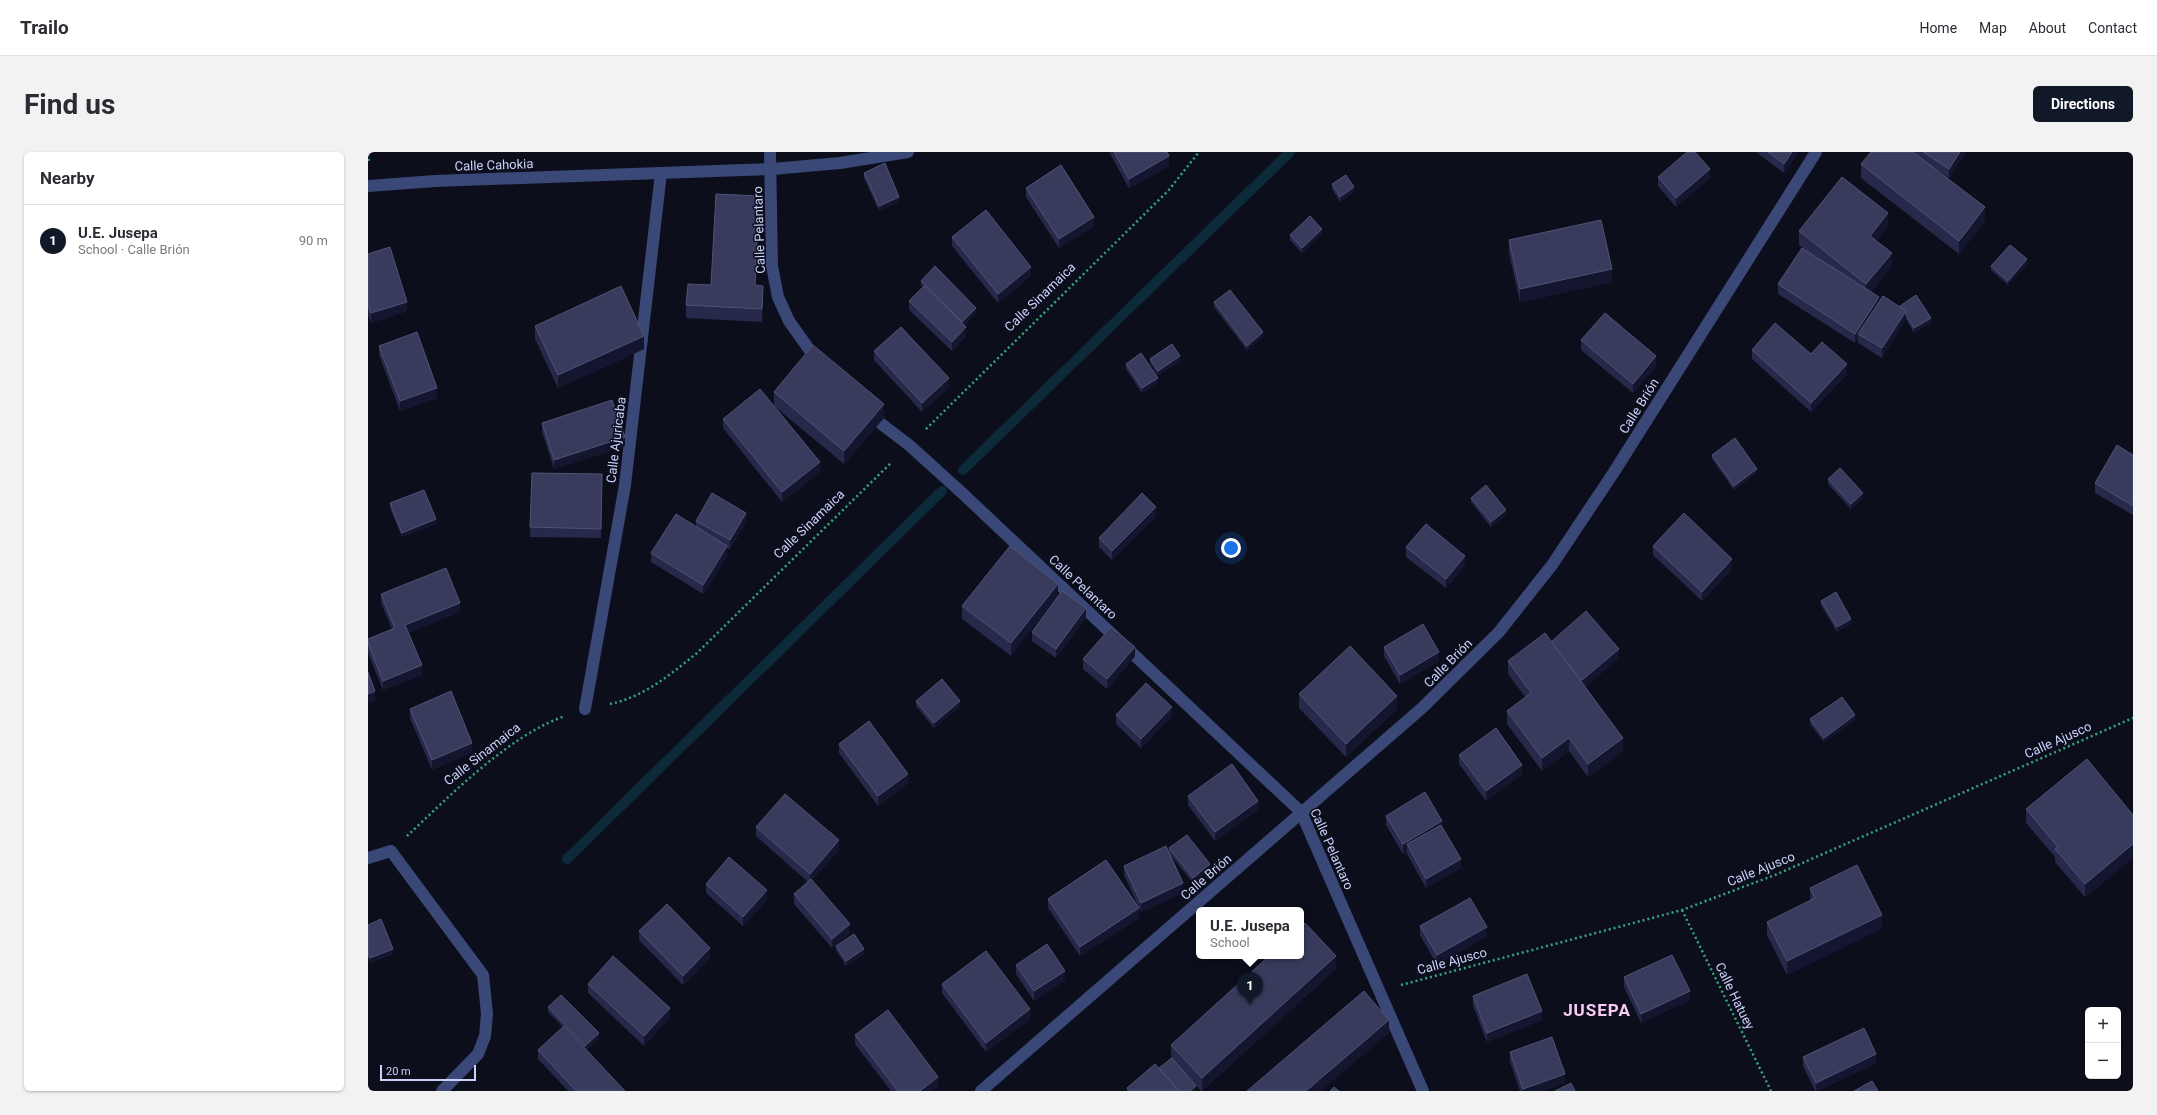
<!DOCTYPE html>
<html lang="en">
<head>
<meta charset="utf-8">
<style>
  :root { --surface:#fff; --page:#f2f2f3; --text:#2b2b33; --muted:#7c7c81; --line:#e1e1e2; --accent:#111827 }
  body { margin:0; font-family:Roboto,sans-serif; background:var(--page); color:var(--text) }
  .controls { position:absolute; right:12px; bottom:12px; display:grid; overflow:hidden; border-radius:6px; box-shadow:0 1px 3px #0004 }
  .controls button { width:36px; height:36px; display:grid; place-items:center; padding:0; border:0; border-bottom:1px solid var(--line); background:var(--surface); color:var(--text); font:20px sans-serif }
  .scale { position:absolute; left:12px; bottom:10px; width:96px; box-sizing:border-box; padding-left:4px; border:2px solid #cad2fc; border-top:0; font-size:11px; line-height:14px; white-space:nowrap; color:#cad2fc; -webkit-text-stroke:3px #0c0e1c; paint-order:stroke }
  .you { position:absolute; left:863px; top:396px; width:14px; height:14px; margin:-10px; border:3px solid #fff; border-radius:50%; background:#1a73e8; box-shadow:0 0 0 6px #1a73e833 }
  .badge { display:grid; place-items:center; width:26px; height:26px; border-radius:50%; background:var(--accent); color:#fff; font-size:13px; font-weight:700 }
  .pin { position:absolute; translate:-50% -33px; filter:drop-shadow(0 1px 2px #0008) }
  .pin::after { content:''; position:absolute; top:21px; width:14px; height:12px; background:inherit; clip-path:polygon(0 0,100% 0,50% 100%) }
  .popup { position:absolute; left:828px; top:755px; width:108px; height:52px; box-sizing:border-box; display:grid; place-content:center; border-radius:6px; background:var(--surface); filter:drop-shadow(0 1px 3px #0005); font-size:13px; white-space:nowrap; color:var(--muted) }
  .popup b { font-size:15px; color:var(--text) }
  .popup::after { content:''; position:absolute; left:50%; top:100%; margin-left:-8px; border:8px solid transparent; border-top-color:var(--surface) }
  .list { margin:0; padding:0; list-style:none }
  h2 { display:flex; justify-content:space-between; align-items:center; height:52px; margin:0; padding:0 16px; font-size:17px }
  h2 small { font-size:13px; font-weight:400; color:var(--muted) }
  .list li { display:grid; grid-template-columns:26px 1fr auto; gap:12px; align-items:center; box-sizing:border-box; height:72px; padding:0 16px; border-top:1px solid var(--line) }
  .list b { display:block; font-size:15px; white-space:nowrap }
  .list p { margin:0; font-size:13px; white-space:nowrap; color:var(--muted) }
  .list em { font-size:13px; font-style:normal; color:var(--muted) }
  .map { position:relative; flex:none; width:1765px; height:939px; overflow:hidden; border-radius:6px }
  header { display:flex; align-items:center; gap:24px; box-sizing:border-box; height:56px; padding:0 20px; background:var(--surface); border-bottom:1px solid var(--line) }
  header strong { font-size:19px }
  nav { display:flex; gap:22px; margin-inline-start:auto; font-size:14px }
  .intro { display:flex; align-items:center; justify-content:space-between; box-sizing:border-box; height:96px; padding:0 24px }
  h1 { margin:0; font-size:28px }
  .button { padding:10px 18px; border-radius:6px; background:var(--accent); color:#fff; font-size:14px; font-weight:700 }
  main { display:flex; gap:24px; padding:0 24px }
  aside { flex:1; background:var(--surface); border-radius:6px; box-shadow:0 1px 3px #0004 }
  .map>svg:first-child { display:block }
</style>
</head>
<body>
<header>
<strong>Trailo</strong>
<nav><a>Home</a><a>Map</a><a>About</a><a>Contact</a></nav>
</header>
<div class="intro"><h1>Find us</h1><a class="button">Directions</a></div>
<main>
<aside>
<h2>Nearby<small></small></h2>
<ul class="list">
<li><span class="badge">1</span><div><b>U.E. Jusepa</b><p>School · Calle Brión</p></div><em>90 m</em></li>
</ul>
</aside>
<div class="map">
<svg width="1765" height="939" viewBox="0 0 1765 939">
  <rect width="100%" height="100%" fill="#0c0e1c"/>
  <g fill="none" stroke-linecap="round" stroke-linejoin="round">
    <g stroke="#0d2a3a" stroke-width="10">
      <path d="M595,318L922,0"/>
      <path d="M199,707L574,339"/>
    </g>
    <g stroke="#34a681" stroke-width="2.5" stroke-dasharray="2 3" stroke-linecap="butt">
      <path d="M0,2L1,11"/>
      <path d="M558,277L800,39L831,0"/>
      <path d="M242,552C276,545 303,522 329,501L524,310"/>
      <path d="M39,684C83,643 140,584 197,564"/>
      <path d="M1314,758L1403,939"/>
      <path d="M1033,833L1314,758L1407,723L1765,566"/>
    </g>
    <g stroke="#3a4878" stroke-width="12">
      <path d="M402,0L404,114L410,145L421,169L450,210"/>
      <path d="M0,34L67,29L404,17L472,11L540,0"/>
      <path d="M499,261L541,293L593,340L933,660L1055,939"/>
      <path d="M217,557L257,333L293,21"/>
      <path d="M0,706L23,699L115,823L119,862L117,884L110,902L74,939"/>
      <path d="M613,939L1054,556L1131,480L1184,413L1246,320L1448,0"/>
    </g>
  </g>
  <g fill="#262949">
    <path d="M741,0H799L801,14L761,36Z"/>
    <path d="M1388,0H1431L1416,21Z"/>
    <path d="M1503,0H1598L1581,26L1569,18L1617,69L1591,102L1493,26V12Z"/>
    <path d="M496,21L531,50L511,59L496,26Z"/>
    <path d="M1290,25L1342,26L1308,55L1290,34Z"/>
    <path d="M964,32L986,40L972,50L964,37Z"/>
    <path d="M658,36L726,74L691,96L658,45Z"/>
    <path d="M391,57L387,133L395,147L394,170L318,166V153L343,133Z"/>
    <path d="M1520,75L1508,89L1524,114L1503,140L1511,150L1532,155V154L1563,171L1546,181L1538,167L1514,206L1490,191V186L1487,191L1410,142V132L1441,101L1431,93V79Z"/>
    <path d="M954,82L934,101L922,88V83Z"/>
    <path d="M584,85L663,124L630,151L584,94Z"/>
    <path d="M1141,88L1244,130L1152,150L1141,102Z"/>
    <path d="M0,102L39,159L3,171L0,162Z"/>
    <path d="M1659,112L1640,133L1623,118V114Z"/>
    <path d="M553,129L608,161L596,173L598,184L584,199L541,158V149L555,135L553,133Z"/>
    <path d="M846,150L895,185L879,198L846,155Z"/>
    <path d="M167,174L276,197L190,236L167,187Z"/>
    <path d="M1213,188L1288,214L1265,241L1213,198Z"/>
    <path d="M11,194L69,246L32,259L11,203Z"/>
    <path d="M1384,198L1443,202L1479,222L1443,260L1384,207Z"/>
    <path d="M506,199L581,235L554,260L506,208Z"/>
    <path d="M782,207L812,209L790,223L782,211Z"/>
    <path d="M758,212L790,231L774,241L758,217Z"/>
    <path d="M406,240L516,266L476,312L406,254L452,320L414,350L355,276V267L406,254Z"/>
    <path d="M174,271L257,294L186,317L174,280Z"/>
    <path d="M1344,303L1389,321L1366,338L1344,307Z"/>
    <path d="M1765,303V363L1727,341V331Z"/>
    <path d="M164,321L234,322L233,386L162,385Z"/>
    <path d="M1460,327L1495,346L1483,357L1460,332Z"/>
    <path d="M1103,346L1138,363L1123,375L1103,350Z"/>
    <path d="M22,351L68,372L34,385L22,356Z"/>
    <path d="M788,364L744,408L731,395V386Z"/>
    <path d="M328,369L378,370L362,397L359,396V404L335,442L283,410V401L328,374Z"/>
    <path d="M1285,394L1364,417L1334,449L1285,403Z"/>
    <path d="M1038,395L1097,413L1078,436L1038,405Z"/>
    <path d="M690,432L643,504L594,467V454Z"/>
    <path d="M13,442L92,460L41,481L54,523L15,538L0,501V487L24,477L13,451Z"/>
    <path d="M1453,449L1483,472L1469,480L1453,453Z"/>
    <path d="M718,466L688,506L664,489V480Z"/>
    <path d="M1183,490L1251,506L1217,535L1255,599L1220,625L1201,599L1174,619L1139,572V559L1157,545L1140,522V509Z"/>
    <path d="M1016,495L1071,509L1032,532L1016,504Z"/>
    <path d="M767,504L739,537L715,517V507Z"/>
    <path d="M931,542L1029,557L978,605L931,556Z"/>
    <path d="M548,549L592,554L566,576L548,554Z"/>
    <path d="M42,557L104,600L64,618L42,566Z"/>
    <path d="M748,563L804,564L773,596L748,572Z"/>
    <path d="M1442,567L1487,568L1456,590L1442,572Z"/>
    <path d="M471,592L540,631L510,654L471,601Z"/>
    <path d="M1091,603L1154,622L1118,649L1091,612Z"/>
    <path d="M820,644L890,658L847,689L820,653Z"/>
    <path d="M1658,657L1765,663V706L1717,745L1687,710V705L1658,671Z"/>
    <path d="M1018,664L1074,676L1093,716L1058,736L1039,702V700L1035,702L1018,673Z"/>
    <path d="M388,675L471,698L444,728L482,781L464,796L426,752V742L440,730L388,684Z"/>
    <path d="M801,696L842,717L825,731L801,701Z"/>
    <path d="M756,714L815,741L773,760L756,723Z"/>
    <path d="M338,732L399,748L375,774L338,741Z"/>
    <path d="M1442,736L1514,776L1419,823L1399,783V770L1442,749Z"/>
    <path d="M680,747L771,766L712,804L680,756Z"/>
    <path d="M0,773L25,802L2,811L0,805Z"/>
    <path d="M1052,774L1119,784L1069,813L1052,783Z"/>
    <path d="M271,779L342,806L315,833L271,788Z"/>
    <path d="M468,794L496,802L478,814L468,798Z"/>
    <path d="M648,813L697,828L666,849L648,822Z"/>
    <path d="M968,817L834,939H833L824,929L828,939H759V936L791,916L803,906V893Z"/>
    <path d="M1256,825L1322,848L1273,871L1256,835Z"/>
    <path d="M220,832L302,865L276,894L220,841Z"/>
    <path d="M574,832L662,867L618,900L574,841Z"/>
    <path d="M1105,844L1174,868L1119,890L1105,854Z"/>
    <path d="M180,855L231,886L218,898L257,939H200L170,907V898L195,875L180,860Z"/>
    <path d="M487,883L570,934L564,939H523L487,892Z"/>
    <path d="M1142,900L1197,931L1175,939H1152L1142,910Z"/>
    <path d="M1435,905L1508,911L1450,939H1447L1435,914Z"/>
  </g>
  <g fill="#14162f">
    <path d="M1424,0H1431L1416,21V12Z"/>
    <path d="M1592,0H1598L1581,26V17Z"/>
    <path d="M801,4V14L761,36V27Z"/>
    <path d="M1342,17V26L1308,55V46Z"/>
    <path d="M986,35V40L972,50V45Z"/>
    <path d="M391,44V57L387,146V133Z"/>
    <path d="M531,45V50L511,59V54Z"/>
    <path d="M1617,55V69L1591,102V89Z"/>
    <path d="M1520,61V75L1502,97V84Z"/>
    <path d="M726,65V74L691,96V87Z"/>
    <path d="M954,77V82L934,101V96Z"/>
    <path d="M1524,101V114L1498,146V132Z"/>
    <path d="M1659,107V112L1640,133V129Z"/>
    <path d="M663,115V124L630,151V142Z"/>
    <path d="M1244,117V130L1152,150V137Z"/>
    <path d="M395,134V147L394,170V157Z"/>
    <path d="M1511,145V155L1490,182V186L1487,191V182Z"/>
    <path d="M39,150V159L3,171V161Z"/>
    <path d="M608,156V161L594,174V170Z"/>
    <path d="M1538,159V168L1514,206V196Z"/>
    <path d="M1563,166V171L1546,181V176Z"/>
    <path d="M598,175V184L584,199V190Z"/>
    <path d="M895,180V185L879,198V194Z"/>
    <path d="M276,184V197L190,236V223Z"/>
    <path d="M812,204V209L790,223V219Z"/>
    <path d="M1288,204V214L1265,241V232Z"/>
    <path d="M1479,212V222L1443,260V251Z"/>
    <path d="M581,226V235L554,260V251Z"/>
    <path d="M790,226V231L774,241V236Z"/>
    <path d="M69,236V246L32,259V249Z"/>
    <path d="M516,252V266L476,312V299Z"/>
    <path d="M257,285V294L186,317V308Z"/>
    <path d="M452,310V320L414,350V340Z"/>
    <path d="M1389,317V321L1366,338V334Z"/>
    <path d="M1495,341V346L1483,357V352Z"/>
    <path d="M788,355V364L744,408V399Z"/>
    <path d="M1138,358V363L1123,375V370Z"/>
    <path d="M378,361V370L362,397V388Z"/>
    <path d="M68,367V372L34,385V381Z"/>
    <path d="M359,394V404L335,442V433Z"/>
    <path d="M1097,404V413L1078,436V427Z"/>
    <path d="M1364,407V417L1334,449V440Z"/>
    <path d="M690,432V445L643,504V491Z"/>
    <path d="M92,451V460L37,483V473Z"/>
    <path d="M718,456V466L688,506V497Z"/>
    <path d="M1483,467V472L1469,480V475Z"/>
    <path d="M767,495V504L739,537V527Z"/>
    <path d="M1251,497V506L1214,538V528Z"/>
    <path d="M1071,500V509L1032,532V523Z"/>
    <path d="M54,513V523L15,538V529Z"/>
    <path d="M7,539V549L0,551V542Z"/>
    <path d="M1029,544V557L978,605V592Z"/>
    <path d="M592,549V554L566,576V571Z"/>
    <path d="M804,555V564L773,596V587Z"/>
    <path d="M1487,563V568L1456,590V586Z"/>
    <path d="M1201,586V599L1174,619V606Z"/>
    <path d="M1255,586V599L1220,625V612Z"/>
    <path d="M104,591V600L64,618V608Z"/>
    <path d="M1154,613V622L1118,649V639Z"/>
    <path d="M540,622V631L510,654V644Z"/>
    <path d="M890,649V658L847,689V680Z"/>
    <path d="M1074,669V678L1039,692V700L1035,702V692Z"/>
    <path d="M471,688V698L442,731V722Z"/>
    <path d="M1765,692V706L1717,745V732Z"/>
    <path d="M1093,707V716L1058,736V727Z"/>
    <path d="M842,712V717L825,731V726Z"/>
    <path d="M815,731V741L773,760V751Z"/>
    <path d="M399,738V748L375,774V765Z"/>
    <path d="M771,756V766L712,804V795Z"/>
    <path d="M1514,763V776L1419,823V809Z"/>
    <path d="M482,772V781L464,796V787Z"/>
    <path d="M1119,775V784L1069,813V803Z"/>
    <path d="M342,796V806L315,833V824Z"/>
    <path d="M25,797V802L2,811V806Z"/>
    <path d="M496,797V802L478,814V809Z"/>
    <path d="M968,804V817L834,939V926Z"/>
    <path d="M697,819V828L666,849V839Z"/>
    <path d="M1322,839V848L1273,871V862Z"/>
    <path d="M302,856V865L276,894V884Z"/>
    <path d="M662,857V867L618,900V891Z"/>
    <path d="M1174,859V868L1119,890V881Z"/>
    <path d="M1021,868V881L953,939H938Z"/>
    <path d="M231,881V886L217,898V894Z"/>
    <path d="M1508,902V911L1450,939H1448V931Z"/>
    <path d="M1197,922V931L1175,939H1155V937Z"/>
    <path d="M570,925V934L564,939H552Z"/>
    <path d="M828,934V939H822Z"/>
  </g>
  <g fill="#383b5c" stroke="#4f5375">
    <path d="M746,0H799L801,4L761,27Z"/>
    <path d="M1319,0H1327L1342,17L1308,46L1290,25Z"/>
    <path d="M1400,0H1424L1416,12Z"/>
    <path d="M1503,0H1545L1617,55L1591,89L1493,12Z"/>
    <path d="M1555,0H1592L1581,17Z"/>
    <path d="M517,11L531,45L511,54L496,21Z"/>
    <path d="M693,13L726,65L691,87L658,36Z"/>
    <path d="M978,23L986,35L972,45L964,32Z"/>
    <path d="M1474,25L1520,61L1502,84L1524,101L1498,132L1431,79Z"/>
    <path d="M348,42L391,44L387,133L395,134L394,157L318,153L320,132L343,133Z"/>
    <path d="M618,58L663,115L630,142L584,85Z"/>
    <path d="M942,64L954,77L934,96L922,83Z"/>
    <path d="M1233,68L1244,117L1152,137L1141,88Z"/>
    <path d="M1642,93L1659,107L1640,129L1623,114Z"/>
    <path d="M22,95L39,150L3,161L0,152V102Z"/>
    <path d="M1434,96L1511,145L1487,182L1410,132Z"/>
    <path d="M567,114L608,156L594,170L553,129Z"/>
    <path d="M253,134L276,184L190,223L167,174Z"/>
    <path d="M556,134L598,175L584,190L541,149Z"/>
    <path d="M862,138L895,180L879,194L846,150Z"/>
    <path d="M1548,143L1563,166L1546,176L1538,163V159L1534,156L1532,154Z"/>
    <path d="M1515,144L1538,159L1514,196L1490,182Z"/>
    <path d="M1237,161L1288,204L1265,232L1213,188Z"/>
    <path d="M1407,171L1443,202L1454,190L1479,212L1443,251L1384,198Z"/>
    <path d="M533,175L581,226L554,251L506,199Z"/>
    <path d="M49,180L69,236L32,249L11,194Z"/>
    <path d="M804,192L812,204L790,219L782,207Z"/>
    <path d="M445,193L516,252L476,299L406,240Z"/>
    <path d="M773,201L790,226L774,236L758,212Z"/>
    <path d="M392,237L452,310L414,340L355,267Z"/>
    <path d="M244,248L257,285L186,308L174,271Z"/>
    <path d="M1367,286L1389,317L1366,334L1344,303Z"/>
    <path d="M1749,293L1765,303V354L1727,331Z"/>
    <path d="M1472,316L1495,341L1483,352L1460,327Z"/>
    <path d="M164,321L234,322L233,377L162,375Z"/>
    <path d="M1118,333L1138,358L1123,370L1103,346Z"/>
    <path d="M56,338L68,367L34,381L22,351Z"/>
    <path d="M344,341L378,361L362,388L328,369Z"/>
    <path d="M774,341L788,355L744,399L731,386Z"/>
    <path d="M1316,361L1364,407L1334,440L1285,394Z"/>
    <path d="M308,362L359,394L335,433L283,401Z"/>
    <path d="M1058,372L1097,404L1078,427L1038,395Z"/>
    <path d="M642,394L690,432L643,491L594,454Z"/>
    <path d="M78,416L92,451L37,473L54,513L15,529L0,491V487L27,476L13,442Z"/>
    <path d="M694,439L718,456L688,497L664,480Z"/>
    <path d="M1468,440L1483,467L1469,475L1453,449Z"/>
    <path d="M1218,459L1251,497L1214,528L1198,510L1183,490Z"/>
    <path d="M1055,472L1071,500L1032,523L1016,495Z"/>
    <path d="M743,475L767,495L739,527L715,507Z"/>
    <path d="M1177,481L1255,586L1220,612L1201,586L1174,606L1139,559L1163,541L1140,509Z"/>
    <path d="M982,494L1029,544L978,592L931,542Z"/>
    <path d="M0,520L7,539L0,542Z"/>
    <path d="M574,527L592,549L566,571L548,549Z"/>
    <path d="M778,531L804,555L773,587L748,563Z"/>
    <path d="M83,539L104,591L64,608L42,557Z"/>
    <path d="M1474,545L1487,563L1456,586L1442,567Z"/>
    <path d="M501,569L540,622L510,644L471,592Z"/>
    <path d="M1128,576L1154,613L1118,639L1091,603Z"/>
    <path d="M1719,607L1765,663V692L1717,732L1687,697L1690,695L1658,657Z"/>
    <path d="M864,612L890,649L847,680L820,644Z"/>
    <path d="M1057,640L1074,669L1035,692L1018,664Z"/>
    <path d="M417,642L471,688L442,722L388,675Z"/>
    <path d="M1073,673L1093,707L1058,727L1039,692Z"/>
    <path d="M819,683L842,712L825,726L801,696Z"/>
    <path d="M798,694L815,731L773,751L756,714Z"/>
    <path d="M361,705L399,738L375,765L338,732Z"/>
    <path d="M738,708L771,756L712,795L680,747Z"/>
    <path d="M1489,713L1514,763L1419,809L1399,770L1447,746L1442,736Z"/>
    <path d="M443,727L482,772L464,787L426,742Z"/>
    <path d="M1102,746L1119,775L1069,803L1052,774Z"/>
    <path d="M299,752L342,796L315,824L271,779Z"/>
    <path d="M13,767L25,797L2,806L0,801V773Z"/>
    <path d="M937,771L968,804L834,926L803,893L901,804H933V775Z"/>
    <path d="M486,782L496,797L478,809L468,794Z"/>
    <path d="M679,792L697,819L666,839L648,813Z"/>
    <path d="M618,799L662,857L618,891L574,832Z"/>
    <path d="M1304,803L1322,839L1273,862L1256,825Z"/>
    <path d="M245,804L302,856L276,884L220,832Z"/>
    <path d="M1159,822L1174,859L1119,881L1105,844Z"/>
    <path d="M996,839L1021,868L938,939H879Z"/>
    <path d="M193,843L231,881L217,894L180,855Z"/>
    <path d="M520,858L570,925L552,939H530L487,883Z"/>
    <path d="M196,874L257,939H208L170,898Z"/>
    <path d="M1496,876L1508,902L1448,931L1435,905Z"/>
    <path d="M1184,885L1197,922L1155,937L1142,900Z"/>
    <path d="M804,906L828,934L822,939H811L791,916Z"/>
    <path d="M787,912L811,939H761L759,936Z"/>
    <path d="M1504,929L1510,939H1486Z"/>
    <path d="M1203,931L1207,939H1187Z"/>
    <path d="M966,935L971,939H962Z"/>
  </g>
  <g text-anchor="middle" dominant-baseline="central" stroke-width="3" stroke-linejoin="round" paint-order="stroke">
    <g font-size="13" fill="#cad2fc" stroke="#0c0e1c">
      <text transform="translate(126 13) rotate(-2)">Calle Cahokia</text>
      <text transform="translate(391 78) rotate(-92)">Calle Pelantaro</text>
      <text transform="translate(672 145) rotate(-44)">Calle Sinamaica</text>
      <text transform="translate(1271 254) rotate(-58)">Calle Brión</text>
      <text transform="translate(248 288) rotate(-83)">Calle Ajuricaba</text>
      <text transform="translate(441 372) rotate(-44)">Calle Sinamaica</text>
      <text transform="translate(715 435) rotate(43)">Calle Pelantaro</text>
      <text transform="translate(1080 511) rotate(-45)">Calle Brión</text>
      <text transform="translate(1690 588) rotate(-24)">Calle Ajusco</text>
      <text transform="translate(114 602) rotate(-38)">Calle Sinamaica</text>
      <text transform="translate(964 697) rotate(66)">Calle Pelantaro</text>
      <text transform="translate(1393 717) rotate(-22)">Calle Ajusco</text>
      <text transform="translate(838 725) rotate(-41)">Calle Brión</text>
      <text transform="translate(1084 809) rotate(-15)">Calle Ajusco</text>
      <text transform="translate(1367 844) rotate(64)">Calle Hatuey</text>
    </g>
    <g font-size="17" font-weight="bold" letter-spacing="1" fill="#fcccf7" stroke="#0c0e1c">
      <text x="1229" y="858">JUSEPA</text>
    </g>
  </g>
</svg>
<div class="controls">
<button>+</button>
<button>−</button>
</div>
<div class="scale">20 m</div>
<div class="you"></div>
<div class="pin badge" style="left:882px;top:853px">1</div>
<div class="popup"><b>U.E. Jusepa</b>School</div>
</div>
</main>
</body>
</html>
